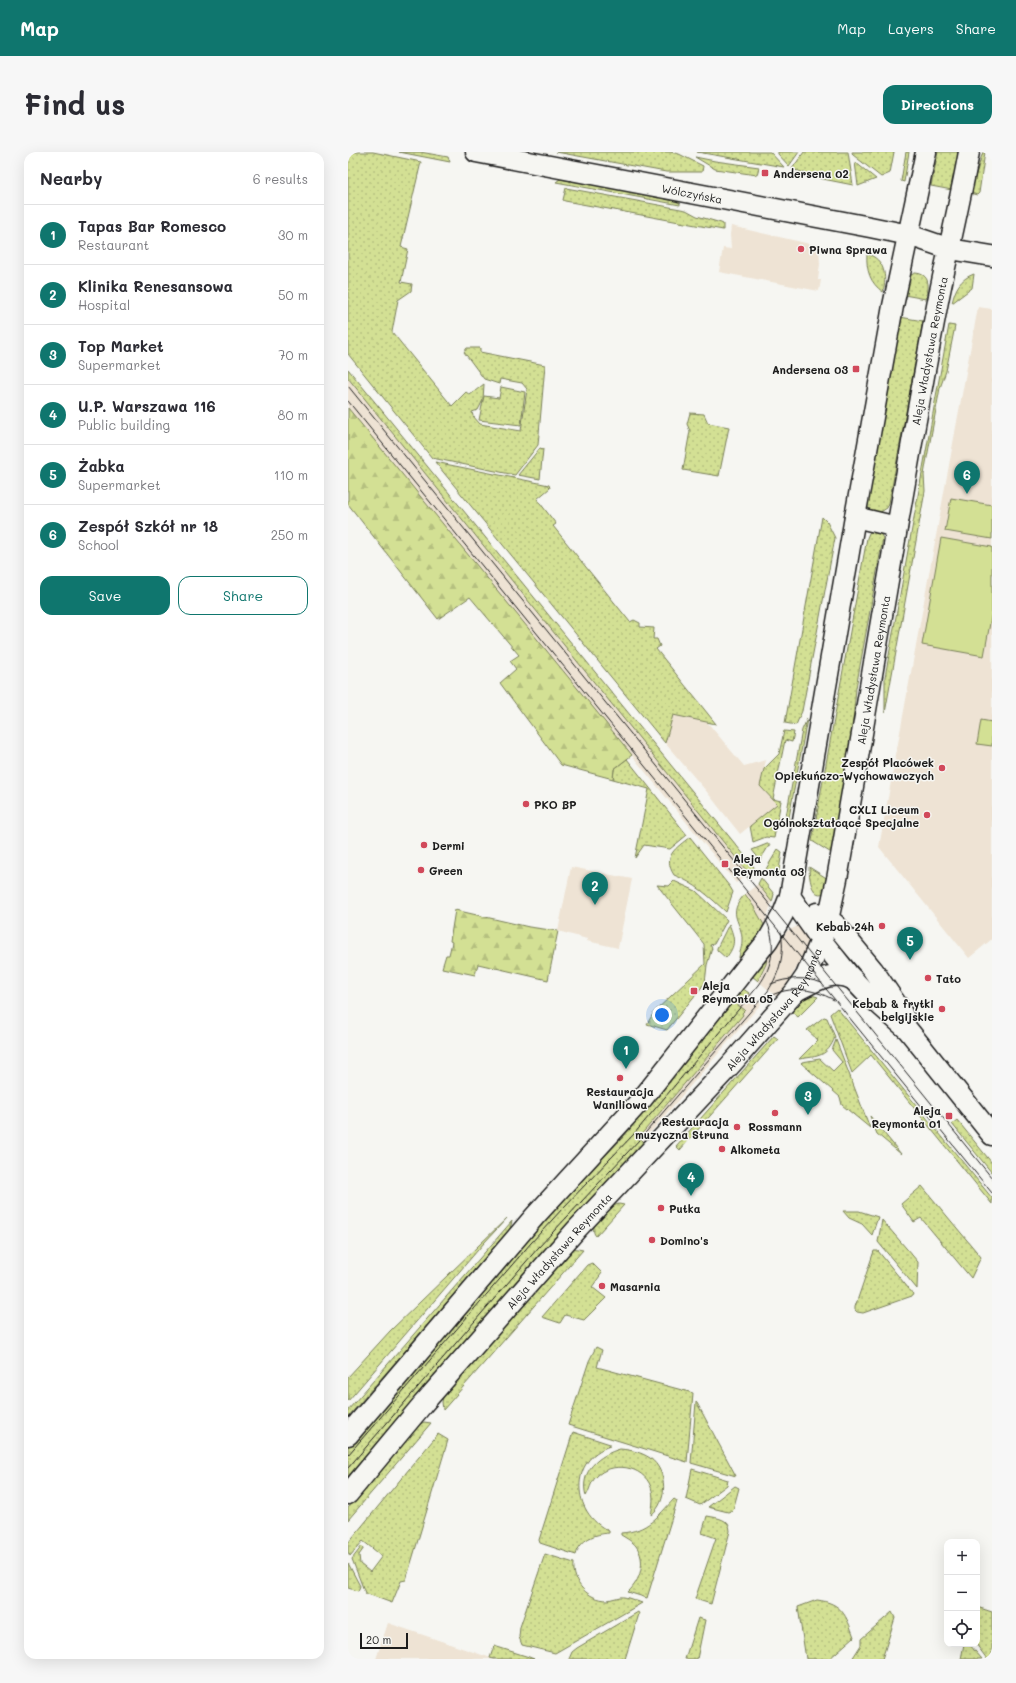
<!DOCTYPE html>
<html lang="en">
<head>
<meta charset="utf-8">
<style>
  :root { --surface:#fff; --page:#f7f7f7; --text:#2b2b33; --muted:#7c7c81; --line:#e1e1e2; --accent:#0f766e }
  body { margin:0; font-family:Mali,sans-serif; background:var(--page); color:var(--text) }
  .controls { position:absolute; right:12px; bottom:12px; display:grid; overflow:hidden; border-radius:8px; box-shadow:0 4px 16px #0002 }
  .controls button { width:36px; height:36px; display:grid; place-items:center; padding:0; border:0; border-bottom:1px solid var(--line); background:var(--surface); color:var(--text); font:20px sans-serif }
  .scale { position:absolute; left:12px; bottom:10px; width:48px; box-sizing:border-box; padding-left:4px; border:2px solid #1c1c1c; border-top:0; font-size:11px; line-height:14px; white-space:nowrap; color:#1c1c1c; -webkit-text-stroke:3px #f6f6f2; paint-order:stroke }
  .you { position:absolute; left:314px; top:863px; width:14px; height:14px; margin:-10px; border:3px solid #fff; border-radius:50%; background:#1a73e8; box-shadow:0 0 0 6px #1a73e833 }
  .badge { display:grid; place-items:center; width:26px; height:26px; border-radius:50%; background:var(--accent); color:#fff; font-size:13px; font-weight:700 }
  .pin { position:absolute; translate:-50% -33px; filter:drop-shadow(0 1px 2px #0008) }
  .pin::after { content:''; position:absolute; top:21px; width:14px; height:12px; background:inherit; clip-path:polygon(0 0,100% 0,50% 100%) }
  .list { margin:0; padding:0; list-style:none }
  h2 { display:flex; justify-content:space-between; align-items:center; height:52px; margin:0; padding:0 16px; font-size:17px }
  h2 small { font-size:13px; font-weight:400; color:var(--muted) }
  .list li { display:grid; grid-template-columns:26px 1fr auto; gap:12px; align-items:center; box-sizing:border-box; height:60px; padding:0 16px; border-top:1px solid var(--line) }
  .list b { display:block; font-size:15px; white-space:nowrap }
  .list p { margin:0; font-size:13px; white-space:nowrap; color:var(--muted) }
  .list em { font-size:13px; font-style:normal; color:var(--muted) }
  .actions { display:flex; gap:8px; padding:12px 16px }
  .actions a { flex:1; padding:9px 0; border:1px solid var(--accent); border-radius:12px; text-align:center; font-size:14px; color:var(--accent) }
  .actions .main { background:var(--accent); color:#fff }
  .icon { flex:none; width:22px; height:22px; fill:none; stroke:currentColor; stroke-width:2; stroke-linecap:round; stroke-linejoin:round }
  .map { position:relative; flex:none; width:644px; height:1507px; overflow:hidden; border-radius:12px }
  header { display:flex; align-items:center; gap:24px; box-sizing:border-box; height:56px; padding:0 20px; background:var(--accent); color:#fff }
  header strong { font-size:19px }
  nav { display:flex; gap:22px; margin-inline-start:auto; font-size:14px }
  .intro { display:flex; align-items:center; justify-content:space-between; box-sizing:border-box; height:96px; padding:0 24px }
  h1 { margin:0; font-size:28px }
  .button { padding:10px 18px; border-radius:12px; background:var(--accent); color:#fff; font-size:14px; font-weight:700 }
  main { display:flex; gap:24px; padding:0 24px }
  aside { flex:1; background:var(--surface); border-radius:12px; box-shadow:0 4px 16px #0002 }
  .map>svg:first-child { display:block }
</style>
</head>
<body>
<header>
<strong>Map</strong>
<nav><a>Map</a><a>Layers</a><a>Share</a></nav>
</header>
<div class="intro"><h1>Find us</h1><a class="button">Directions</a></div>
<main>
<aside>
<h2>Nearby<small>6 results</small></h2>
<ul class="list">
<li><span class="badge">1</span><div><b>Tapas Bar Romesco</b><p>Restaurant</p></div><em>30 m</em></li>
<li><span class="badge">2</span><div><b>Klinika Renesansowa</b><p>Hospital</p></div><em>50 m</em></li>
<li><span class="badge">3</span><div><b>Top Market</b><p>Supermarket</p></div><em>70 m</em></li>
<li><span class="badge">4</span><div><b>U.P. Warszawa 116</b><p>Public building</p></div><em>80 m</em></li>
<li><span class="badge">5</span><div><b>Żabka</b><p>Supermarket</p></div><em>110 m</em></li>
<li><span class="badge">6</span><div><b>Zespół Szkół nr 18</b><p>School</p></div><em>250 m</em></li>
</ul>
<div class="actions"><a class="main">Save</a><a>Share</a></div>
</aside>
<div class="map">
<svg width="644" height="1507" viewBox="0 0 644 1507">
  <defs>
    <pattern id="green-dots" width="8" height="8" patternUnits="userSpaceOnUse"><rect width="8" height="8" fill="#d3e094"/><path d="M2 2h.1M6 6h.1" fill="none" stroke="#b5c07f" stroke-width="1.8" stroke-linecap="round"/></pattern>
    <pattern id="forest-firs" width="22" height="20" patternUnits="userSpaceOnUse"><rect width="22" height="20" fill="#d3e094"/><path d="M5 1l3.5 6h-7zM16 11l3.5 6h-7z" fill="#b5c07f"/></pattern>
  </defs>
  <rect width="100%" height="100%" fill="#f6f6f2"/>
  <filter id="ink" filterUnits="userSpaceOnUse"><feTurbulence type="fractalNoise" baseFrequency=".025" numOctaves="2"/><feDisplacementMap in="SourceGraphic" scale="8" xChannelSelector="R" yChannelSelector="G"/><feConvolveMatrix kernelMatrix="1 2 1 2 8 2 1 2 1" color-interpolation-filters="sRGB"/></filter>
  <g filter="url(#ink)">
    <g fill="#eee3d4">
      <path d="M383,74L471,94L472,112L470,128H473L471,139L371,120L375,96L383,97L382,83Z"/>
      <path d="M630,155L644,157V787L621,806L531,695Z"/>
      <path d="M0,226L17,247L401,721L388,731L0,256Z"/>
      <path d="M325,563L359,570L396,614L418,608L412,634L429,652L392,682L359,640L317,591Z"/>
      <path d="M223,715L284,727L270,796L239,789V787L210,779Z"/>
      <path d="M410,732L424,750L416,773L406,755L397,742Z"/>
      <path d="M450,774L455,777L463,791L438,834L429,845L410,829L415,820L419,806L439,779Z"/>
      <path d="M401,841L413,852L295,989L290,985L395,863L390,853Z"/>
      <path d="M40,1471L146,1507H28Z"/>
    </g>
    <g fill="url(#green-dots)" stroke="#787e58">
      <path d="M4,0H25L73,10L53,95L60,97L53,130L64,132L63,139L50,148L44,180L104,254L118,240L122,243L136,232L135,248L130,258L124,260L125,264L132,272L173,279L179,237L174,231L152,227L151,232L136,227L116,200L119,196H132V200L197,213L190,293L167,323L84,306L0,202V1L3,2Z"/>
      <path d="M51,0H72L100,5L102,10Z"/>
      <path d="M208,0H322L331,2L355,14L354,20H318Z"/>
      <path d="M349,0H422L436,15Z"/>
      <path d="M430,0H451L441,14L430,2Z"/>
      <path d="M456,0H500L505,33L475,27L444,17Z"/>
      <path d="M504,0H546L542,21L533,25L505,3Z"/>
      <path d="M558,0H561L556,30L553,29Z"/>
      <path d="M590,0H611L604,38L583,34Z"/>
      <path d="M635,0H637L631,41L629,43L622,41Z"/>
      <path d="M347,5L367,9L411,15L409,23L367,17Z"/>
      <path d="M507,10L528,27L510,34Z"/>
      <path d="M212,27L316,45L332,51V53L208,30Z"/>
      <path d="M218,36L338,58L349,64L373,71L375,72V78L217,49L215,48Z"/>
      <path d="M519,102C537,107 539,125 535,140C522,131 518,118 519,102Z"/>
      <path d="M567,121C583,122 581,135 578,147L556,143L561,124Z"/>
      <path d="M626,122L624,136L604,151C607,137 612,127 626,122Z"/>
      <path d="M552,165L575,169L541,351L539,356L531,361L523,359L518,353Z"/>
      <path d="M601,173L607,174L598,219L592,236L578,311L576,323L577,339L537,561V525Z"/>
      <path d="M0,217L406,715L407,719L402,723L0,226Z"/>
      <path d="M153,235L177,240L173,273L131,268L136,244L151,246Z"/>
      <path d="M342,261L356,262L360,271L381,275L371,324L335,318L342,279L339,272Z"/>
      <path d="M192,296L195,297L192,327L170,323Z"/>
      <path d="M87,310L201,333L202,336L189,347L208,372L205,374L282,470L286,468L292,471V475L306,476L305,487H309L312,494L308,497L368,572L325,563L317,591Z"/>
      <path d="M474,365L479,370L487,386L454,559L448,573L437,571Z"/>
      <path d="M524,379L531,380L535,386L508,536L503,592L485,702L464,689L519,386L521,381Z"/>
      <path d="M459,567L440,671L437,670L454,578Z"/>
      <path d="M436,579L446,580L444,590L437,588L425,647L433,649L426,686L418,685L405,690L402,674L429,652L412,634L416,617L431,602Z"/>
      <path d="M279,607L339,683L322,697L296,693L287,706L301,637L265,627L266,617Z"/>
      <path d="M342,685L382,735L385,740L378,760C362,745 347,731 326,723C314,704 328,696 342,685Z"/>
      <path d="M419,692H422L412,708L404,698Z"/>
      <path d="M430,697L434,700L430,724L427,725L418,717Z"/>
      <path d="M461,715L480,727L476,741C463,747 461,723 461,715Z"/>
      <path d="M413,726L426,742L424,750L410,732Z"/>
      <path d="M326,729L348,739L379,768L366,792L362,793L364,796L359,813L357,831L319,878L299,872L306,860L357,812L356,792L309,733L321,734Z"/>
      <path d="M397,742L406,755L416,773L403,797L391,811C390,803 394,797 394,789C395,769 377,764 397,742Z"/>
      <path d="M381,772C387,787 388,793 378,806L369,798V796Z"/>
      <path d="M419,806L418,812L410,829L404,824Z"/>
      <path d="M394,836L401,841L390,853L397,858L394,861L395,863L291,985L299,993L89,1222L0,1326V1294L190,1074L277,983Z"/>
      <path d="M460,842L470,845L450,865L444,860Z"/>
      <path d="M489,856L644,1046V1052L523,903L504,921L482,862Z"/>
      <path d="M476,865L479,866L487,885C479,905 471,904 451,907L470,888L459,878Z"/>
      <path d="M426,884L430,887L332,998L328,994Z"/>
      <path d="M488,888L522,976L494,953L492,945L453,911L454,910L472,907L485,919L494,910L484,898Z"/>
      <path d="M522,964L553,1002L529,982Z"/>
      <path d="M609,968L644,1011V1021L604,972Z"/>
      <path d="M574,1034L633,1105L623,1126L573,1066L566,1070L553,1052Z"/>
      <path d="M271,1052L276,1053L248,1084C246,1082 245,1079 246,1075C247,1069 265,1052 271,1052Z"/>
      <path d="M495,1059H511L530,1065L524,1083L514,1072L501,1066Z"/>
      <path d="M159,1066L136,1091L0,1249V1225L42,1179Z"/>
      <path d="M534,1068L570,1110L569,1137L530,1090Z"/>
      <path d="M164,1069L162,1077L0,1265V1258Z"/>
      <path d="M224,1096L235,1098L95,1258L94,1250L95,1245Z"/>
      <path d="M526,1099H530L565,1142L564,1144L515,1161L509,1160L507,1158V1155Z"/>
      <path d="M244,1111L254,1121L244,1135L258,1146L236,1168L217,1163L212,1171L194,1165L239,1113Z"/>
      <path d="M248,1195L254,1198L249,1215L345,1241L339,1310L220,1273L241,1209Z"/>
      <path d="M348,1250L349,1251L388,1324L343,1311Z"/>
      <path d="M76,1270L83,1271L0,1368V1356L68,1274Z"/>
      <path d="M225,1280L262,1292V1294C221,1307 223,1361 261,1379V1381C247,1382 232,1387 228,1403L192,1391L191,1388Z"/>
      <path d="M90,1282L100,1288L58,1428L53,1429L44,1451L17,1441L4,1407L14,1394L16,1396L11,1403L12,1412L22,1420L34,1404L15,1389L2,1404L0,1400V1391Z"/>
      <path d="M272,1297C283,1298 293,1300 302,1306C320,1319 320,1350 303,1363C305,1353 306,1344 303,1335C295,1313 263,1309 248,1325C242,1331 242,1338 238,1344C231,1319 251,1303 272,1297Z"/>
      <path d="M344,1317L380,1328L379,1333L352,1353L338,1347Z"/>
      <path d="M387,1334L391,1336L385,1358L380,1360L360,1355Z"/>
      <path d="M326,1347L329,1349L299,1446L280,1440C292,1429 299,1409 288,1394C285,1390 278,1386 273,1383V1381C300,1379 309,1365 326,1347Z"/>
      <path d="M359,1364C370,1366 382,1367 382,1379L363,1452L347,1447L368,1386L354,1381Z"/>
      <path d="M197,1402L226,1411C224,1431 240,1448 260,1448C264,1447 268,1446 272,1445C278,1444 288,1449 294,1451L207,1501L174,1493L171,1485L172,1475Z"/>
      <path d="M0,1411L12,1434L10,1439L0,1436Z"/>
      <path d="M469,1448C494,1451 498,1463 506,1485L481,1507H458L450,1455Z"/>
      <path d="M629,1455L644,1460V1507H639L628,1492Z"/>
      <path d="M290,1460L291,1462L277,1507H221L224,1500L229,1496Z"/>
      <path d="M544,1460L547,1466L534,1507H504L513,1493V1487Z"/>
      <path d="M350,1466L357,1468L349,1507H337Z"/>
      <path d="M616,1492H621L634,1507H613Z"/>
      <path d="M146,1494L181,1505L186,1507H146L142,1506Z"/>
    </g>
    <g fill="url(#forest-firs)" stroke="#787e58">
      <path d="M0,256L284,603L266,617L265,627L213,613L152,531L168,517L162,509L171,503L122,445L90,467L0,352Z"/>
      <path d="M107,758L181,775L210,779L200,828L130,812L127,823L94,816L98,803H101L104,790L102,789Z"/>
    </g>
    <g fill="#d3e094" stroke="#787e58">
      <path d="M603,346L644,353V387L597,379Z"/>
      <path d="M593,386L644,395V460L636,504L574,493Z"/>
      <path d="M633,568L644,570V594L629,592Z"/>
    </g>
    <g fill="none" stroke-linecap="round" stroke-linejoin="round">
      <defs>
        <g id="secondary">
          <path id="s1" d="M128,0L522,75L561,83L602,97L644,104"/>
          <path d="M507,365L549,375"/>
          <path d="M442,744L473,788L500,822L516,839L560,878L644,983"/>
          <path d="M469,761L487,772L525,818L553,859L557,868"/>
          <path d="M448,839C466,830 486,816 506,828"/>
          <path d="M0,1283L187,1064L294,947L420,788L435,762L442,744L507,365L545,154L578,0"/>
          <path id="s2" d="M0,1342L75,1252L228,1078L378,918L447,840L458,824L475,783L480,768L489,727C523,534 553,341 590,149C600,99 612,50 621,0"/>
        </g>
      </defs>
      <use href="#secondary" stroke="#1c1c1c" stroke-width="23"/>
      <use href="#secondary" stroke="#f6f6f2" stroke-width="20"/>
      <g stroke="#1c1c1c" stroke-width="1">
        <path d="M0,234L644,1026"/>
        <path d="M0,249L644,1041"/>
        <path d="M423,832C440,825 458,825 474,831"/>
        <path d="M415,848C438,833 463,835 486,848"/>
        <path d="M0,1303L183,1091L215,1056L286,982L411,833C425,814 429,789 418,768"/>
        <path d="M0,1316L190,1096L292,987L420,839C432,820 437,802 433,780"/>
      </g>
    </g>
  </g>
  <g fill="#d1495b" stroke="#f6f6f2" stroke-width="1.5">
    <rect x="413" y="17" width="8" height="8" rx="2"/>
    <circle cx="453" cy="97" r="4"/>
    <rect x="504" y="213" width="8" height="8" rx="2"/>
    <circle cx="594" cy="616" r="4"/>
    <circle cx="178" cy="652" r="4"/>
    <circle cx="579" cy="663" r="4"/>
    <circle cx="76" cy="693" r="4"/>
    <rect x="373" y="708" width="8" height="8" rx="2"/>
    <circle cx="73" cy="718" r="4"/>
    <circle cx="534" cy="774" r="4"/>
    <circle cx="580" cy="826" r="4"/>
    <rect x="342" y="835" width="8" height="8" rx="2"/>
    <circle cx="594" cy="857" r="4"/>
    <circle cx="272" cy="926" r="4"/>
    <circle cx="427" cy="961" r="4"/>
    <rect x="597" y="960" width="8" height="8" rx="2"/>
    <circle cx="389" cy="975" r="4"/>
    <circle cx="374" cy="997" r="4"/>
    <circle cx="313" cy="1056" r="4"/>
    <circle cx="304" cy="1088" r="4"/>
    <circle cx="254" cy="1134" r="4"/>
  </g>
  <g text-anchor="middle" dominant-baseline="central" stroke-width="3" stroke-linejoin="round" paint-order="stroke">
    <g font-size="11" font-weight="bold" fill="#1c1c1c" stroke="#f6f6f2" text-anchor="start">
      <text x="425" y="21">Andersena 02</text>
      <text x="461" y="97">Piwna Sprawa</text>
      <text x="500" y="217" text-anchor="end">Andersena 03</text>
      <text x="586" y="610" text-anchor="end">Zespół Placówek<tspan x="586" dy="13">Opiekuńczo-Wychowawczych</tspan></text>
      <text x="186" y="652">PKO BP</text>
      <text x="571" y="657" text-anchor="end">CXLI Liceum<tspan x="571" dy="13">Ogólnokształcące Specjalne</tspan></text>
      <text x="84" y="693">Dermi</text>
      <text x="385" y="706">Aleja<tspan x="385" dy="13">Reymonta 03</tspan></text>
      <text x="81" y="718">Green</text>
      <text x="526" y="774" text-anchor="end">Kebab 24h</text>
      <text x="588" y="826">Tato</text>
      <text x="354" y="833">Aleja<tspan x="354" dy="13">Reymonta 05</tspan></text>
      <text x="586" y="851" text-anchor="end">Kebab &amp; frytki<tspan x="586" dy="13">belgijskie</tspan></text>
      <text x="272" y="939" text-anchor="middle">Restauracja<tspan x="272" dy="13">Waniliowa</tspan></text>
      <text x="593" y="958" text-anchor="end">Aleja<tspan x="593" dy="13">Reymonta 01</tspan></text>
      <text x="381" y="969" text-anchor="end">Restauracja<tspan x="381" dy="13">muzyczna Struna</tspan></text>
      <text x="427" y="974" text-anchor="middle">Rossmann</text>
      <text x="382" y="997">Alkometa</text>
      <text x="321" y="1056">Putka</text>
      <text x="312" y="1088">Domino's</text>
      <text x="262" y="1134">Masarnia</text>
    </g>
    <g font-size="11" fill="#1c1c1c" stroke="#f6f6f2">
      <text stroke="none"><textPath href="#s1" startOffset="220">Wólczyńska</textPath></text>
      <text stroke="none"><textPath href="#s2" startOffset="1330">Aleja Władysława Reymonta</textPath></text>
      <text stroke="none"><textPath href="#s2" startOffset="1006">Aleja Władysława Reymonta</textPath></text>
      <text stroke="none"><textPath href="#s2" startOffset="646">Aleja Władysława Reymonta</textPath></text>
      <text stroke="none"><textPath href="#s2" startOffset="322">Aleja Władysława Reymonta</textPath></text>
    </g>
  </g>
</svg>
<div class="controls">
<button>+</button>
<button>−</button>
<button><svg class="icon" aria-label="locate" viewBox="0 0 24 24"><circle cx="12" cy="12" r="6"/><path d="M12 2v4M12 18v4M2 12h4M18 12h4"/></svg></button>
</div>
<div class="scale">20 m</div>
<div class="you"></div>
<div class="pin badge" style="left:278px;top:917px">1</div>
<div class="pin badge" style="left:247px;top:753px">2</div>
<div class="pin badge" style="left:460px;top:963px">3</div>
<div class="pin badge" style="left:343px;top:1044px">4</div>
<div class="pin badge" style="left:562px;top:808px">5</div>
<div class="pin badge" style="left:619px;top:342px">6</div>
</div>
</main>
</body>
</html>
